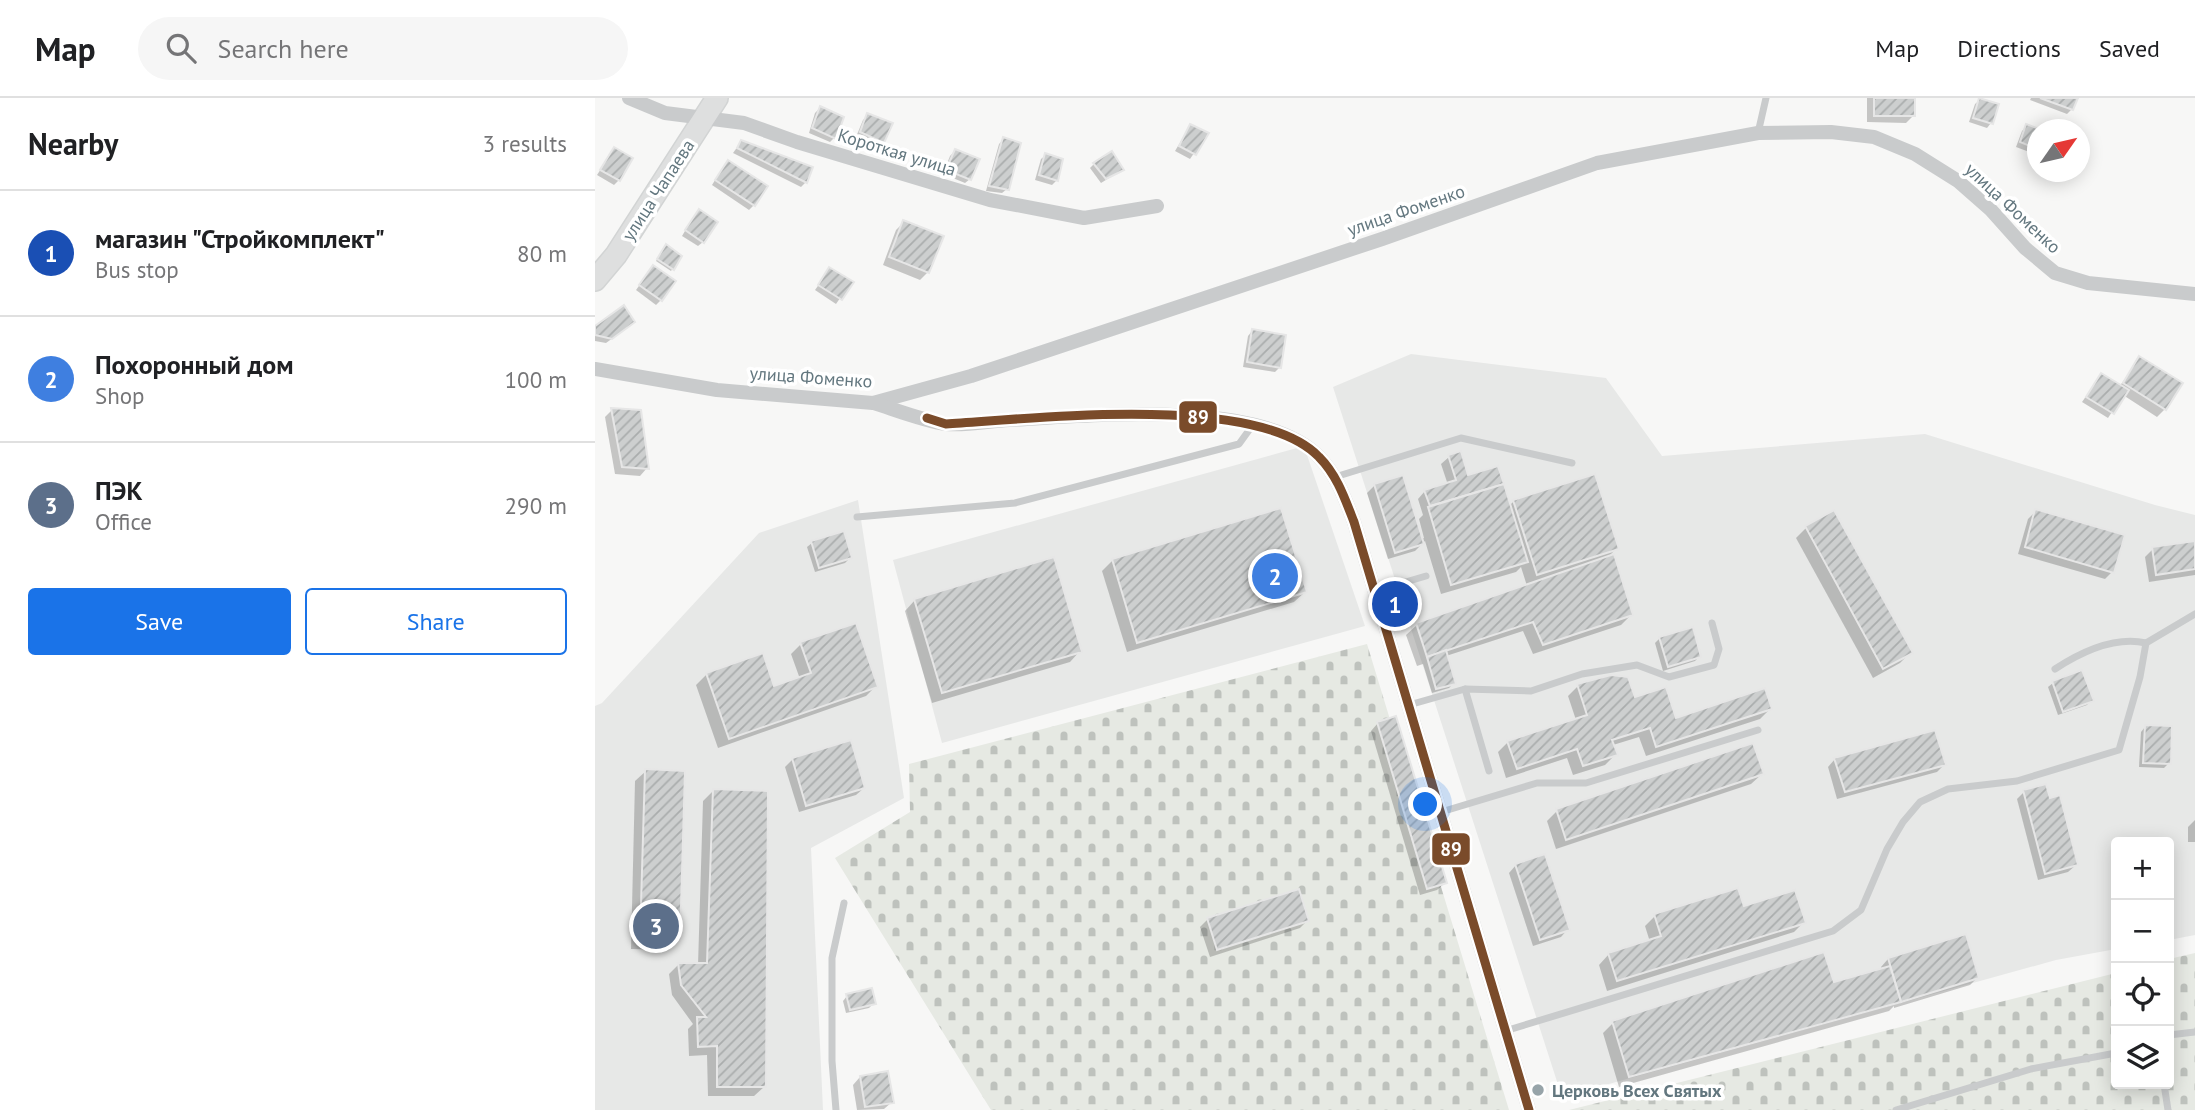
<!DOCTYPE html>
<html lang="en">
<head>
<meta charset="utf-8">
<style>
  :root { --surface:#fff; --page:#f6f6f6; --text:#202124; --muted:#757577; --line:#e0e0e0; --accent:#1a73e8 }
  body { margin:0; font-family:"PT Sans",sans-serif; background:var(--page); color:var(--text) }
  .controls { position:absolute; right:21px; bottom:21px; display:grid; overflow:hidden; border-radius:7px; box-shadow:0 4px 18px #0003 }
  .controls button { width:63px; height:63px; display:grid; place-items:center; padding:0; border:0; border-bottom:2px solid var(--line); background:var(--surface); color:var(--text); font:35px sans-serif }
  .compass { position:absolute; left:1432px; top:21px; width:63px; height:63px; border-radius:50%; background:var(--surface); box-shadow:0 4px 18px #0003; rotate:56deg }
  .you { position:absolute; left:831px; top:707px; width:24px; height:24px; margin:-18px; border:5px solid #fff; border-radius:50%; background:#1a73e8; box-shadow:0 0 0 10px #1a73e833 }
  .badge { display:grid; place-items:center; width:46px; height:46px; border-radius:50%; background:var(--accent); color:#fff; font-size:23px; font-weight:700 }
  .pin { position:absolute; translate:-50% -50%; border:4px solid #fff; box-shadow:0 2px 7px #0006 }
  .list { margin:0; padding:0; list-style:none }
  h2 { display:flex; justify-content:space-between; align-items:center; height:91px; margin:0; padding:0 28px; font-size:30px }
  h2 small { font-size:23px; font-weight:400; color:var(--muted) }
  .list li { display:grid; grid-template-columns:46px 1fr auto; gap:21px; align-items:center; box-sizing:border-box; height:126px; padding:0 28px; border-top:2px solid var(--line) }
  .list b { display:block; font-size:26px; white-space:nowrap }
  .list p { margin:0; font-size:23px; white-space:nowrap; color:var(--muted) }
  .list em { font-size:23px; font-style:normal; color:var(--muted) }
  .actions { display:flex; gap:14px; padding:21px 28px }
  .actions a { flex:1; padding:16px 0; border:2px solid var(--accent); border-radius:7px; text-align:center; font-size:24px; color:var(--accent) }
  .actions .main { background:var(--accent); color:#fff }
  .icon { flex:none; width:38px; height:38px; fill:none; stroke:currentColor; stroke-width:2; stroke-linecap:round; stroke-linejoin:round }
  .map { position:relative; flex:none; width:1600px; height:1012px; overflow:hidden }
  header { display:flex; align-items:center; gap:42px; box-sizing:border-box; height:98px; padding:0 35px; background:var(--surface); border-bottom:2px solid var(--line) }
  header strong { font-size:33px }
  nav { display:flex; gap:38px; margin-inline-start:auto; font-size:24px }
  .search { width:490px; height:63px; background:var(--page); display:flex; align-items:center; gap:18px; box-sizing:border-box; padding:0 24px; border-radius:38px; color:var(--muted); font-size:26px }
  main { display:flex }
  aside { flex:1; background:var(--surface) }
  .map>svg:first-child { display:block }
</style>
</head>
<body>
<header>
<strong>Map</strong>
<div class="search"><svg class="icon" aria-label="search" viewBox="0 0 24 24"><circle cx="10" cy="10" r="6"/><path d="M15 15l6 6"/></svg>Search here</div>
<nav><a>Map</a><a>Directions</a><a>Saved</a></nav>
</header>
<main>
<aside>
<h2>Nearby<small>3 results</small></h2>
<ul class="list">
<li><span class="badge" style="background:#1a4fb4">1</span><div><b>магазин &quot;Стройкомплект&quot;</b><p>Bus stop</p></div><em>80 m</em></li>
<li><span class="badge" style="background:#3f7fe0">2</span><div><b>Похоронный дом</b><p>Shop</p></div><em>100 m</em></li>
<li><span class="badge" style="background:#5c6f8a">3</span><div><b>ПЭК</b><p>Office</p></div><em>290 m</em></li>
</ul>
<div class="actions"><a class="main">Save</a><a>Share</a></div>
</aside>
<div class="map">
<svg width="1600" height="1012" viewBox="0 0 1600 1012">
  <defs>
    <pattern id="cemetery-stones" width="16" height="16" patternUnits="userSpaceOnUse" patternTransform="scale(1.75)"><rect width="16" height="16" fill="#e6e9e3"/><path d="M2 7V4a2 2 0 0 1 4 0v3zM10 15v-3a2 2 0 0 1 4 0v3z" fill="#bec2bd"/></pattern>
    <pattern id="building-hatch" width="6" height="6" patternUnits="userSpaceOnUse" patternTransform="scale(1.75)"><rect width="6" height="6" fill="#cdcfcf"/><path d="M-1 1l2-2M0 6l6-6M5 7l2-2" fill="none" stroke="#aaadad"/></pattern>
  </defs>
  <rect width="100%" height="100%" fill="#f7f7f6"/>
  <g fill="#e7e8e7">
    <path d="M816,256L1011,280L1067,358L1330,336L1560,407L1600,417V837L1574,842V744H1521V851L1461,862L967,999L738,289Z"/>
    <path d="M709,348L770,528L347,645L298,462Z"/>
    <path d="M263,402L309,700L216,750L228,1012H0V608L7,605L164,435Z"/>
  </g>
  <g fill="url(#cemetery-stones)">
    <path d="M772,546L914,1012H396L240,760L315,714L314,666Z"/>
    <path d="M1600,855V1012H974L1521,875V986H1574V861Z"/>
  </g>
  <g fill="#0003">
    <path d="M1272,0H1319L1318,18L1311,25L1272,24Z"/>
    <path d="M1436,0H1481L1477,11L1472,16L1435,2Z"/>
    <path d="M1385,2L1396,25L1392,30L1374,24L1380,6Z"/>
    <path d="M225,10L239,40L235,44L214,35L220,15Z"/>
    <path d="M273,17L287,44L283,49L261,39L268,22Z"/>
    <path d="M595,28L612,36L595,61L580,53Z"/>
    <path d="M1432,28L1442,32V57L1421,49L1427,33Z"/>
    <path d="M409,41L412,91L407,95L391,93L404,46Z"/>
    <path d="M146,44L211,84L206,89L138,55Z"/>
    <path d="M19,51L24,82L19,87L2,77Z"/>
    <path d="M360,53L375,81L370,85L348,76L355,58Z"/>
    <path d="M451,57L462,82L457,87L440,82L446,61Z"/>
    <path d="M499,66L527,72L506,85L495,70Z"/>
    <path d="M129,68L159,107L154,112L117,87Z"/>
    <path d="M99,118L108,144L103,148L87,138Z"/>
    <path d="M309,124L333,174L325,182L288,167L301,132Z"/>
    <path d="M69,150L85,159L76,173L61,163Z"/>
    <path d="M235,171L256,184L241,206L220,192Z"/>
    <path d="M54,174L66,202L61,207L41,192Z"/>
    <path d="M33,229L11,245L0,243V230Z"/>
    <path d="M657,233L685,269L680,274L648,269L653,238Z"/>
    <path d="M1545,260L1570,311L1562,319L1528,297L1513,320L1487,304L1506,277L1524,289Z"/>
    <path d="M17,312L52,370L45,378L20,376L10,319Z"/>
    <path d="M854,359L872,379L907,386L902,391L914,408L919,403L1022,450L1011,461L1036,517L1026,527L938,556L928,533L851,558L859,585L854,590L837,595L828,566L822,568L811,537L822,527L932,488L926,469L921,474L846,496L830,443L820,453L793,461L772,395L779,388L826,441L829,440L824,421L828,417L823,401L830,393L853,387L846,366Z"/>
    <path d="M685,412L710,494L699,504L532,554L507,473L517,463Z"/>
    <path d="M1441,413L1517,474L1510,481L1423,456L1433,421Z"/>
    <path d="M1238,415L1315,555L1305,565L1278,580L1201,440L1211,430Z"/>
    <path d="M217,445L255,460L250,465L220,474L212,449Z"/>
    <path d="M1600,445V477L1554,484L1550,459L1558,451Z"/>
    <path d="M320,502L485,553L475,564L337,605L310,513Z"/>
    <path d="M1065,540L1105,558L1100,563L1068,573L1060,545Z"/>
    <path d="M206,546L281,588L271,598L123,650L101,587L111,577L167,557L178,590L205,581L196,556Z"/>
    <path d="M1458,585L1496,602L1492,607L1463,617L1453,589Z"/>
    <path d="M983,588L1039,602L1080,622L1175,611L1165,621L1051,658L1044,639L1018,647L1021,656L1010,667L978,677L972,660L911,680L903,654L913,644L981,622L973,598Z"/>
    <path d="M783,625L850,785L842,792L825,797L776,633Z"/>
    <path d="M1550,629L1574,665L1569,670L1544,669L1546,634Z"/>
    <path d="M198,661L269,690L261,697L204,714L190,669Z"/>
    <path d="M1240,661L1349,667L1342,674L1242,701L1233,669Z"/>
    <path d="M51,673L84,842L73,852L36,851L40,683Z"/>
    <path d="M1167,676L1156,686L961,751L952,723L962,713Z"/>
    <path d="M118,693L170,988L159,998H113L112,957L94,958L93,931L98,926L77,897L74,876L84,866L103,867L108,703Z"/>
    <path d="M1429,694L1481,767L1473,774L1443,782L1422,701Z"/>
    <path d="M1600,722V744H1593V729Z"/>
    <path d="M921,767L973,831L966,839L938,848L914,775Z"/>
    <path d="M1148,810L1209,824L1199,834L1012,893L1004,867L1014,856L1055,844L1050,828L1060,818Z"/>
    <path d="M613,821L712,823L705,830L615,859L605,829Z"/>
    <path d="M1293,861L1382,880L1375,887L1299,910V908L1294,913L1024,989L1008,935L1018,925L1238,886L1287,872L1286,869Z"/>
    <path d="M252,898L279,905L274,910L251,915L248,903Z"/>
    <path d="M265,979L297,1004L289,1011L262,1012L258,987Z"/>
  </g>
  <g fill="url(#building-hatch)" stroke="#e6e6e6" stroke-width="2">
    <rect x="1279" y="0" width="41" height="18"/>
    <path d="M1384,0L1404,6L1398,26L1378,20Z"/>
    <path d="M1445,0H1483L1478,12Z"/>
    <path d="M225,8L249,19L241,41L217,30Z"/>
    <path d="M272,15L298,25L289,45L265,34Z"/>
    <path d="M595,26L614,35L601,57L584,48Z"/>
    <path d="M1431,26L1447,32H1442V51L1425,44Z"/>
    <path d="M408,39L426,45L414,92L394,88Z"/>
    <path d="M146,42L218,69L212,85L142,50Z"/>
    <path d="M19,49L38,60L25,83L5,72Z"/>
    <path d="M360,51L385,61L376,82L351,72Z"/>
    <path d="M517,53L529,72L511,81L498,65Z"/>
    <path d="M450,55L468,61L463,83L444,77Z"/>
    <path d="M133,62L173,88L160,108L120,82Z"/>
    <path d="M104,111L123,124L109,145L90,132Z"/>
    <path d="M308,122L349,138L334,175L294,159Z"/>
    <path d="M71,146L87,158L79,172L62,161Z"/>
    <path d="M58,167L81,183L67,203L44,187Z"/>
    <path d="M234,169L259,184L247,202L223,187Z"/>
    <path d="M29,207L40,224L17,241L0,237V228Z"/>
    <path d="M657,231L691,237L686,270L652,264Z"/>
    <path d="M1544,258L1588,285L1571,312L1528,285Z"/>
    <path d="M1506,275L1534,292L1519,316L1491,299Z"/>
    <path d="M16,310L46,312L54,371L27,369Z"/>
    <path d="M866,353L873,377L903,368L909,386L835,408L829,392L861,382L853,357Z"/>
    <path d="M1000,376L1024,451L942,477L918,402Z"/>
    <path d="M808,377L829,446L800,455L779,386Z"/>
    <path d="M909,386L933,464L856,487L833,409Z"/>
    <path d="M686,410L712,494L542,545L517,461Z"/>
    <path d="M1440,411L1530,437L1519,475L1430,449Z"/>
    <path d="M1239,412L1318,555L1288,571L1210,428Z"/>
    <path d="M249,433L257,460L224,470L216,443Z"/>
    <path d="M1600,443V471L1561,477L1557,449Z"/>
    <path d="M1019,456L1038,517L948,547L938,524L832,559L821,525Z"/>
    <path d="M459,459L487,554L347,595L319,501Z"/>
    <path d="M261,525L283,589L134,641L111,575L168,555L179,588L216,575L205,544Z"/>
    <path d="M1098,529L1106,559L1073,569L1064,539Z"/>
    <path d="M851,552L861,586L841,591L832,559Z"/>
    <path d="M1487,572L1499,603L1468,614L1457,583Z"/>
    <path d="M1016,577L1033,579L1040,599L1071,589L1081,620L1170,590L1177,611L1061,649L1055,630L1017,642L1023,657L988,668L982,651L922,671L912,643L992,617L982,586Z"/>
    <path d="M801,618L852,785L832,791L782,624Z"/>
    <path d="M1550,627L1577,628L1576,666L1548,665Z"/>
    <path d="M1340,632L1351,667L1250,694L1239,660Z"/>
    <path d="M256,642L270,690L211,708L197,660Z"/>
    <path d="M1158,645L1169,676L971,742L961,711Z"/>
    <path d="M50,671L90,673L85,843L45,841Z"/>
    <path d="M1451,686L1455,700L1465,697L1483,767L1450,776L1428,692Z"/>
    <path d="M118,691L173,693L171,989H122V948L103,949L102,919H111L86,887L83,865H112Z"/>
    <path d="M950,756L975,832L945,842L920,766Z"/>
    <path d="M1143,790L1149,808L1200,792L1211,825L1022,883L1013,855L1066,838L1059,816Z"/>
    <path d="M704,791L714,823L622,852L612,820Z"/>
    <path d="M1371,836L1384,880L1306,904L1293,860Z"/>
    <path d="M1229,854L1239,884L1295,868L1306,904L1034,979L1017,923Z"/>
    <path d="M277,890L281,906L255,912L251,896Z"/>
    <path d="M293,973L299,1005L270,1009L265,978Z"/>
  </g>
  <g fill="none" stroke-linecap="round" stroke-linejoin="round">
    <defs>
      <path id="secondary" d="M0,182L21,157L122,0"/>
    </defs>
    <use href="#secondary" stroke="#d2d4d4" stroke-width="24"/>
    <g stroke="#c9cbcc" stroke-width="7">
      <path d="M1163,35L1171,0"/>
      <path d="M740,379L866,340L977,365"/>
      <path d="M262,419L420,405L644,346L657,328"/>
      <path d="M780,493L831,478"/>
      <path d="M1460,571C1486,554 1520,538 1551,545"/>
      <path d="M870,591L894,673"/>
      <path d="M814,607L870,591L936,593L987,576L1042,567L1074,579L1119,567L1124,551L1117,525"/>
      <path d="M846,714L942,685H991L1163,632"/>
      <path d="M910,933L1238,833L1266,812L1292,751L1308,724L1325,704L1353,691L1422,683L1524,652L1545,579L1551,545L1600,516"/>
      <path d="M1574,937L1600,934"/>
      <path d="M1569,986L1573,1012"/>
      <path d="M241,1012L237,963V860L249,805"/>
      <path d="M1301,1012L1436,971L1521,955"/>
    </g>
    <g stroke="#c9cbcc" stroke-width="14">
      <path d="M34,0L70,15L149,25L202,44L395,102L489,120L562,108"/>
      <path d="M0,271L122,292L278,305L376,278L787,141L1002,65L1163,35L1236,34L1279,39L1320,56L1363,83L1396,112L1430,150L1460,175L1493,185L1600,196"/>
      <path d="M279,305C301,312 329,323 351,326C371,328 394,323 414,322C491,318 668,300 724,359C742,377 750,401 759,424L934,1012"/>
    </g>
    <use href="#secondary" stroke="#dedfdf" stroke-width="21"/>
    <defs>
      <path id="bus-1" d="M332,320L351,326C437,321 662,294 724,359C742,377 750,401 759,424L934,1012"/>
    </defs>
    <use href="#bus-1" stroke="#fff" stroke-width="14"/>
    <use href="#bus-1" stroke="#7a4b2a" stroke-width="9"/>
  </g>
  <circle fill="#97a4a9" stroke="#fff" stroke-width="2.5" cx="943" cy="992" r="7"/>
  <g text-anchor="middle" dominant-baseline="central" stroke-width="7" stroke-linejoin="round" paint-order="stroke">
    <g font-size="18" fill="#63777f" stroke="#fff">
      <text transform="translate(302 54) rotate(17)">Короткая улица</text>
      <text transform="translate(63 92) rotate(-57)">улица Чапаева</text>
      <text transform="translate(1418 110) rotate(43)">улица Фоменко</text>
      <text transform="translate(811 112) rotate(-19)">улица Фоменко</text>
      <text transform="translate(216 279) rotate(4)">улица Фоменко</text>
    </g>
    <g font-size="18" font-weight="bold" fill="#63777f" stroke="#fff" text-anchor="start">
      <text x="957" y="992">Церковь Всех Святых</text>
    </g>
  </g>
  <g stroke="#fff" stroke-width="2.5">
    <rect x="583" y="302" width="40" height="34" rx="7" fill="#7a4b2a"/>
    <rect x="836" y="734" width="40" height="34" rx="7" fill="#7a4b2a"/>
  </g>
  <g font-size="19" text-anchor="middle" font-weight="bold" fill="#fff">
    <text x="603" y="326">89</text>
    <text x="856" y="758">89</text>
  </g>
</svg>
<div class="controls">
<button>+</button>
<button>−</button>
<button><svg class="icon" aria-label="locate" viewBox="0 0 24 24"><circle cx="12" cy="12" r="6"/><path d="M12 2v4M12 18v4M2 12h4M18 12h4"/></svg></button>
<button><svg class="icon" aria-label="layers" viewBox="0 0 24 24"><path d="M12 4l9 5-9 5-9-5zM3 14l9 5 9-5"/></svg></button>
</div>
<svg class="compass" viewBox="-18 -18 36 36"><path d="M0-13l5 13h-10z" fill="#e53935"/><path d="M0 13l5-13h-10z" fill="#757577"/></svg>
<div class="you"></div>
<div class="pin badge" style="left:800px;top:506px;background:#1a4fb4">1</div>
<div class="pin badge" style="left:680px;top:478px;background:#3f7fe0">2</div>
<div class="pin badge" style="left:61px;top:828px;background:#5c6f8a">3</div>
</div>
</main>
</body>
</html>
